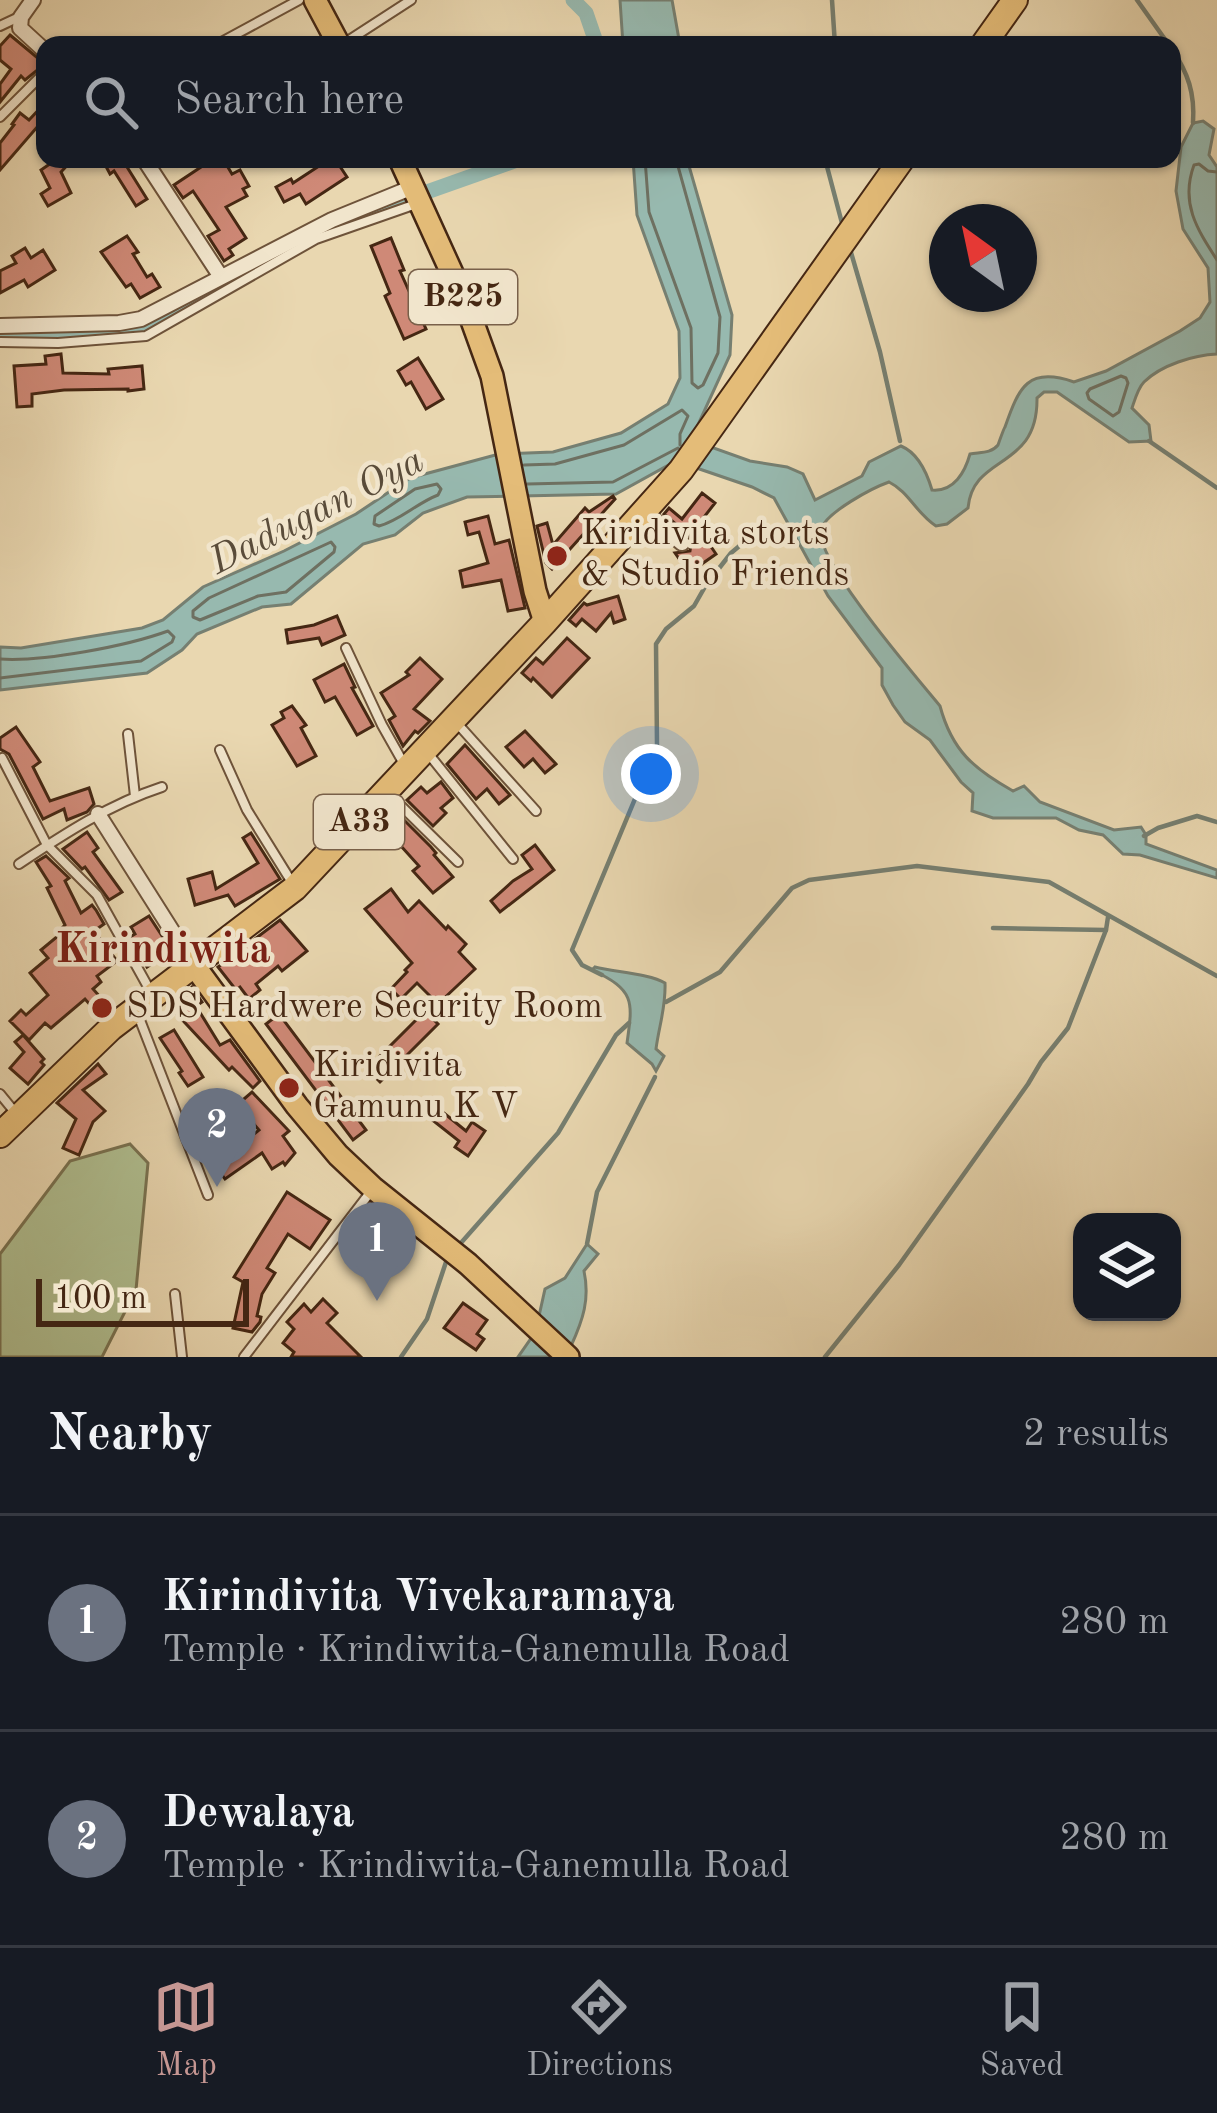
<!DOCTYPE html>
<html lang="en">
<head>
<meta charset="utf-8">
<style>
  :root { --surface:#171b24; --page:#20242c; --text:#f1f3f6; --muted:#9ea1a6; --line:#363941; --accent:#c59692 }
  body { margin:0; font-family:"Old Standard TT",serif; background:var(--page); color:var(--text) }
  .controls { position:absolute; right:36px; bottom:36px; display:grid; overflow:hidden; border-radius:24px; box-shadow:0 3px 9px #0004 }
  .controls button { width:108px; height:108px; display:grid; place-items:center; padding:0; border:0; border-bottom:3px solid var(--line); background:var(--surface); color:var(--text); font:60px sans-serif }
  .compass { position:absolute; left:929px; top:204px; width:108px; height:108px; border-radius:50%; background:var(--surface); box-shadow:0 3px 9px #0004; rotate:327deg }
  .scale { position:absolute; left:36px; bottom:30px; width:213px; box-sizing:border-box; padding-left:12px; border:6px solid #452713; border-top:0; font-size:33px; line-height:42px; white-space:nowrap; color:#452713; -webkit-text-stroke:9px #f1e5cc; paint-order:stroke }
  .you { position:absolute; left:651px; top:774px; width:42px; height:42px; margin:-30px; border:9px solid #fff; border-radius:50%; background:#1a73e8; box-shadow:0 0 0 18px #1a73e833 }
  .badge { display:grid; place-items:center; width:78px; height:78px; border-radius:50%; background:var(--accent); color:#fff; font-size:39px; font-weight:700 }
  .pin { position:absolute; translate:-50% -99px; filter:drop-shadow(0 3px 6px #0008) }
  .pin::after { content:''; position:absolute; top:63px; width:42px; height:36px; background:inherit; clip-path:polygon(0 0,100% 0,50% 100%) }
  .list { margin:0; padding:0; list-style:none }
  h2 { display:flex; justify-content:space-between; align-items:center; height:156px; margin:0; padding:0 48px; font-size:51px }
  h2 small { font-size:39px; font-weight:400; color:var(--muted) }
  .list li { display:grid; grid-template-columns:78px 1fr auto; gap:36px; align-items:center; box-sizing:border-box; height:216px; padding:0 48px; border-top:3px solid var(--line) }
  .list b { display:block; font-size:45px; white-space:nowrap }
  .list p { margin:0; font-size:39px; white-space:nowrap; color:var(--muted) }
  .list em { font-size:39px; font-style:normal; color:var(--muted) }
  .icon { flex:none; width:66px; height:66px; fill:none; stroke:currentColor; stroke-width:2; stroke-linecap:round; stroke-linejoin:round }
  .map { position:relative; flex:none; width:1217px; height:1357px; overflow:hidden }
  .search { position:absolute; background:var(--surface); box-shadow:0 3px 9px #0004; left:36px; right:36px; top:36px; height:132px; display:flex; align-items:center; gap:30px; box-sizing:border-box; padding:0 42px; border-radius:24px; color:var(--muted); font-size:45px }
  .sheet { height:588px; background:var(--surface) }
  nav { display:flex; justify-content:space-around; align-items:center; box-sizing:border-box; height:168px; border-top:3px solid var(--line); background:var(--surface); font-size:33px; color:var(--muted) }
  nav a { display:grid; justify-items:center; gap:6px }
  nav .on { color:var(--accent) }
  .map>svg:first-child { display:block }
</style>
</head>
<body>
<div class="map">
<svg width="1217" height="1357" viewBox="0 0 1217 1357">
  <rect width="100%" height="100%" fill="#e9d7b0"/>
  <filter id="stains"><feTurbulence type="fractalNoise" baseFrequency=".00167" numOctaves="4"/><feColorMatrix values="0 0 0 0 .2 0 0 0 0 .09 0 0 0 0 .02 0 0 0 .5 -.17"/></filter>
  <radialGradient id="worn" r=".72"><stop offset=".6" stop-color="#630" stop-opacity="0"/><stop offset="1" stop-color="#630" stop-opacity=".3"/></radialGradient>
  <path fill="#b0bf91" stroke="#7a7352" stroke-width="3" d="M130,1144L148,1163L136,1290L102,1357H0V1254L70,1161Z"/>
  <g fill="#97b9af" stroke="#767f71" stroke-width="3">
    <path d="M620,0H672L680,45H623Z"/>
    <path d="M1203,121L1214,129L1209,155L1217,167V354C1194,355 1161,365 1144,382C1138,388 1135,399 1132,408L1149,425L1151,441L1129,442L1057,392H1044L1037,398C1038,471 973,453 968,508L947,524L936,526C916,513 909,492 889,482C872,488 827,512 821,529C813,558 918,679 940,706C952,751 974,769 1013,791L1024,786L1040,802L1114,830L1141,827L1146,835V844L1217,870V878L1140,855L1123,854L1103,835L1079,830L1056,818H993L972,811L973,793L961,782L930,740L905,722L893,705L882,685V668L828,596L774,498L752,487L676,461L616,494L467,497L423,513L395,535L363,544L291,604L262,607L197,634L182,650L147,673L0,690V647L21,648L142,628L163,620L203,587L284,551L356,514L410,478L499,454L553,452L621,433L668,404L680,378L679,331L637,215L633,159H687L732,315L730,355L691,440L750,461L787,467L803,474L815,500L862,476L869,462L901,446C918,453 927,473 932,490C954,492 965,472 970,454C979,452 991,454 998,445C998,445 1004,428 1005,427C1019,387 1028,366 1074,382L1106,371L1180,331L1200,318L1210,302L1208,268L1183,229L1176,191L1181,147L1193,123Z"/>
    <path d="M595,967C615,972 650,974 665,983C666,1007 659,1026 656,1049L664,1056L656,1071L652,1064L627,1043C633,1001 635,990 592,970Z"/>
    <path d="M587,1244L598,1254L584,1271C590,1299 583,1320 571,1346L563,1339L551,1357H518L543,1321L539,1316L545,1289L565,1278Z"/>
  </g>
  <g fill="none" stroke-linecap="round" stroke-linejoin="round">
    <g stroke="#6e7061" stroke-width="3">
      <path d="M645,159L649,212L691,328L692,383L698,388L703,385L718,353L720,317L676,159"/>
      <path d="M1217,172L1208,171L1199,164L1194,165C1180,203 1197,229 1217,260"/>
      <path d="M1121,376L1126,378L1128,383L1119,412L1113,416L1089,399L1087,393L1090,389Z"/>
      <path d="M524,465L555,464L624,445L682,410L688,416L680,434V445"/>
      <path d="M437,484L441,489L438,495C417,503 399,521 379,526L374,524L375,516L415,489Z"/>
      <path d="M527,484L613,482L678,448"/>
      <path d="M331,542L335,547L334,552L286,592L258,596L200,620L193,617V611L209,598Z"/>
      <path d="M0,659C43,662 127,646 168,631L174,637L172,642L141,661L0,678"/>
    </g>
    <g stroke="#767f71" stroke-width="4.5">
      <path d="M832,0L835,45"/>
      <path d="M1137,0L1169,45"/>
      <path d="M1172,49C1188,73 1195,93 1193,123"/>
      <path d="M825,159L843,227"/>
      <path d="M850,249L880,352L900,441"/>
      <path d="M1149,441L1217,488"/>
      <path d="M1144,836L1158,828L1197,816L1217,822"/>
      <path d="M993,928L1106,930"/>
      <path d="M602,975L582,965L572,950L657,746L656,644L666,629L694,606L706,585L731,553L761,528L771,532L789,527"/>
      <path d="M666,1002L720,972L792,888L809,880L917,866L1049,882L1217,976"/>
      <path d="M460,1244L558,1133L616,1035L629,1023"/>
      <path d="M587,1244L597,1192L655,1077"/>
      <path d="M401,1357L427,1319L447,1259"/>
      <path d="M825,1357L899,1265L1028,1084L1041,1062L1068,1028L1106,930L1108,917"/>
    </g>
    <g stroke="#97b9af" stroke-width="15">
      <path d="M573,0L586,13L597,45"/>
      <path d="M359,216L520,159"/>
      <path d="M0,336C41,335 96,339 135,329C169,320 215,289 246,271"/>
    </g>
  </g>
  <g fill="#cf8977" stroke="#452713" stroke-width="3">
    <path d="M10,35L45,64L25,80L21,76L0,102V84L11,69L0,60V46Z"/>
    <path d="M45,103V118L0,170V143L14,125L12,124L20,113L29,120Z"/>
    <path d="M57,159H73L61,172L71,193L48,206L41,194L50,188L41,170Z"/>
    <path d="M102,159H122L147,199L136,206L114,171L110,174Z"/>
    <path d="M196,159H223L232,174L240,170L249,186L243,189L247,196L226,207L246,238L229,249L233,255L224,261L208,236L219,230L193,191L183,198L174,185L201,167Z"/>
    <path d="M315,159H335L347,177L306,204L300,194L284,202L276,187L291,179L293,183L319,166Z"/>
    <path d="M127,236L138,252L133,254L147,277L152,274L160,287L140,298L131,284L126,287L101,252Z"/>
    <path d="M391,238L404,270L400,271L426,329L404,339L385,296L390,293L371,246Z"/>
    <path d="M25,248L31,258L43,250L55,270L28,287L24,280L0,293V271L16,263L12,256Z"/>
    <path d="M61,354L63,373L109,374L108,369L142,366L144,389L128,391V389L64,390L32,394V406L17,407L14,366L46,364L45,356Z"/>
    <path d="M418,358L443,399L426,409L411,382L406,385L398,371Z"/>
    <path d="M702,493L715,503L697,526L716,554L689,573L675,553L690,551L692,538L664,514L669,508L682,519Z"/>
    <path d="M613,496L615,499L552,569L546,563L537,526L547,523L553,545L585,508L589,512Z"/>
    <path d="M488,516L495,544L509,540L525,608L508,611L501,580L463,587L460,571L488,563L479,532L468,535L465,522Z"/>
    <path d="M618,596L625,619L614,623L611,613L596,631L582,619L576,626L569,620L584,603L587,605Z"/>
    <path d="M337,616L345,635L322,645L319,638L288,643L286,630L314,625Z"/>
    <path d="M567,638L589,658L552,697L533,678L531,681L522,673L536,658L543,664Z"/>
    <path d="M420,658L442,679L414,709L430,721L418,733L415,731L403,746L389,720L395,716L381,693L409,675L406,672Z"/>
    <path d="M344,664L355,687L352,688L373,726L357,735L335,697L325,702L314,680Z"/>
    <path d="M292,706L306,725L301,728L316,756L297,766L272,725L284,718L281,712Z"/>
    <path d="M16,727L40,762L33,767L50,801L89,788L94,804L87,812L67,820L64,809L43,819L9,754L0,749V738Z"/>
    <path d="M525,731L556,764L545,773L533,759L524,767L506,747Z"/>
    <path d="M465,745L510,795L499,804L487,789L476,799L447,764Z"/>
    <path d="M441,782L453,798L441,808L446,813L433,826L407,800L421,787L427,793Z"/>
    <path d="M397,813L431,847L436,853L434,855L453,877L433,893L413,871L419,866L383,826Z"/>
    <path d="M87,832L98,848L93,852L122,892L109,900L85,867L82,869L63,849Z"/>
    <path d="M251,833L280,879L235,906L228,895L195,905L188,879L212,872L216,889L258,863L243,838Z"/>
    <path d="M535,845L554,870L500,912L491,901L513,881L532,869L522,855Z"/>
    <path d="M46,856L69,878L65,881L81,913L92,905L96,910L104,924L94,931L117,961L97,976L101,982L93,989L110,1008L100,1016L85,999L51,1028L45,1023L29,1040L10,1021L21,1010L26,1015L48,995L30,973L48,958L41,950L64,931L62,928L65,925L47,888L51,886L36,862Z"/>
    <path d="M391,889L408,912L419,901L446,929L448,926L466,944L459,952L475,969L438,1004L417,983L401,999L391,989L407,972L405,970L412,963L365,909Z"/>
    <path d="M149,916L166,942L156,948L162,957L147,967L130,937L135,934L131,927Z"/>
    <path d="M280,920L307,951L282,971L278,966L256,984L260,990L249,999L240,987L236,990L218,967Z"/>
    <path d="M192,987L202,1002L196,1006L220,1045L230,1040L260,1081L253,1088L232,1067L229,1070L174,1011L183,1004L178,998Z"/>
    <path d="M425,1011L438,1024L380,1082L367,1069Z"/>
    <path d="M279,1014L366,1130L353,1140L266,1024Z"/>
    <path d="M174,1030L203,1077L188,1086L179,1073L182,1071L160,1038Z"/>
    <path d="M23,1035L44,1059L41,1062L44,1065L28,1084L10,1068L24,1052L15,1042Z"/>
    <path d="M98,1064L106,1074L83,1090L105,1111L93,1122L79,1155L63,1148L76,1119L57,1103Z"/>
    <path d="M252,1092L289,1131L283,1136L295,1153L285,1165L283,1162L272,1169L262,1153L225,1179L215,1165L225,1159L223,1155L234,1147L236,1149L259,1130L237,1105Z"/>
    <path d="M434,1105L466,1131L472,1122L485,1131L468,1156L455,1147L459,1141L426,1115Z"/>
    <path d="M287,1192L330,1220L310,1249L288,1234L267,1268L275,1273L262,1294L257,1316L261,1317L260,1322L252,1332L233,1328L243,1282L234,1277Z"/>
    <path d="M323,1299L337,1313L327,1323L361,1357H291L294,1352L283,1343L294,1329L287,1322L304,1304L311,1312Z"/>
    <path d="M463,1303L487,1320L477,1334L484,1339L476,1350L444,1328Z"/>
  </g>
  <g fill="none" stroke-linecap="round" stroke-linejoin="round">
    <defs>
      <g id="lane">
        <path d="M0,26L19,17"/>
        <path d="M343,44L411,0"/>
        <path d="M216,45L299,0"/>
        <path d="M0,117L45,72"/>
        <path d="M0,342L58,343L146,336L316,239L419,203"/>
        <path d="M346,648L382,725L404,764"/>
        <path d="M455,721L536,811"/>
        <path d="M128,734L135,796"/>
        <path d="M220,750L247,810L291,881"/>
        <path d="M427,752L513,859"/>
        <path d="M2,758L47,845L97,895L152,994"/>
        <path d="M388,793L458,862"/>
        <path d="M19,864C64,834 110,804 162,787"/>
        <path d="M138,1015L208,1195"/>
        <path d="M0,1094L18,1116"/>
        <path d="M175,1294L182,1357"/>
        <path d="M244,1357L372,1190"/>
      </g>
      <g id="street">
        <path d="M33,0L21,17L20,28L45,51"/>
        <path d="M144,159L221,277"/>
        <path d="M0,326L119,323L141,319L332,220L413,187"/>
        <path d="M644,512L682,543"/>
        <path d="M98,814L193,964"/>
      </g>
      <g id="primary">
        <path d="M315,0L339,45"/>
        <path d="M400,159L466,304L492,376L535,591L545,622"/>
        <path d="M193,964L297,1106L338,1155L373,1188L468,1264L568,1357"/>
      </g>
      <g id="highway">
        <path d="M983,45L1015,0"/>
        <path d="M0,1135L111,1028L295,888L545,622L681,470L902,159"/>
      </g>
    </defs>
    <use href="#lane" stroke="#6e533a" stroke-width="12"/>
    <use href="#street" stroke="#6e533a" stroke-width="18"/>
    <use href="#primary" stroke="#452713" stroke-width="26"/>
    <use href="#highway" stroke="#452713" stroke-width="28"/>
    <use href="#lane" stroke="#f1e5cc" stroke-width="8"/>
    <use href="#street" stroke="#f1e5cc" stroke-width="14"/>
    <use href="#primary" stroke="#e4bc78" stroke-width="21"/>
    <use href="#highway" stroke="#e4bc78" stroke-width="24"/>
  </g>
  <g fill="#8f2418" stroke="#f1e5cc" stroke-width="4.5">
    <circle cx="557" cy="556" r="12"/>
    <circle cx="102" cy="1008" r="12"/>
    <circle cx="289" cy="1088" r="12"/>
  </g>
  <g text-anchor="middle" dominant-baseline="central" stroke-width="9" stroke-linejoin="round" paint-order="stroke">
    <g fill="#f1e5cc" stroke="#79604a" stroke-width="3">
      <rect x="409" y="270" width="108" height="54" rx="9"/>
      <rect x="314" y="795" width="90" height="54" rx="9"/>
    </g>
    <g font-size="33" font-weight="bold" fill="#452713">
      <text x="463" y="297">B225</text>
      <text x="359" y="822">A33</text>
    </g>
    <g font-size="36" fill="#452713" stroke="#f1e5cc" text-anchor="start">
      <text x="581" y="535">Kiridivita storts<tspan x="581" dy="41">&amp; Studio Friends</tspan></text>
      <text x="126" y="1008">SDS Hardwere Security Room</text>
      <text x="313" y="1067">Kiridivita<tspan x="313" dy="41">Gamunu K V</tspan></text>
    </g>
    <g font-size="39" font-style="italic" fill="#5a4c3a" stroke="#f1e5cc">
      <text transform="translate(317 512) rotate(-27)">Dadugan Oya</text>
    </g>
    <g font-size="42" font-weight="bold" fill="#7a1f14" stroke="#f1e5cc">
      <text x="163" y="951">Kirindiwita</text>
    </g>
  </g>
  <rect width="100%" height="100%" filter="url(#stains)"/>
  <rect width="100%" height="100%" fill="url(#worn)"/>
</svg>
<div class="controls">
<button><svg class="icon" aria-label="layers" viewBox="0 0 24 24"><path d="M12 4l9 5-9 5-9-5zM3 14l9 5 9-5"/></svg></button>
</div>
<svg class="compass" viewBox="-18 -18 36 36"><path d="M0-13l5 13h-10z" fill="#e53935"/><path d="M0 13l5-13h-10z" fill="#9ea1a6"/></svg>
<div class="scale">100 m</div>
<div class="you"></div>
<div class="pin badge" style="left:377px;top:1301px;background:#6b7280">1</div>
<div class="pin badge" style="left:217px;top:1187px;background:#6b7280">2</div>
<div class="search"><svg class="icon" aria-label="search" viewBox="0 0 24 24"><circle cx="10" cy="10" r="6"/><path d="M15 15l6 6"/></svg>Search here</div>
</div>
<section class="sheet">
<h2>Nearby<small>2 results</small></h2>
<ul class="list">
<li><span class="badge" style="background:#6b7280">1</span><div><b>Kirindivita Vivekaramaya</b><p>Temple · Krindiwita-Ganemulla Road</p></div><em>280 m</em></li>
<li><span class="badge" style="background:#6b7280">2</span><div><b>Dewalaya</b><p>Temple · Krindiwita-Ganemulla Road</p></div><em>280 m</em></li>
</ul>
</section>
<nav>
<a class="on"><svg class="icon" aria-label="map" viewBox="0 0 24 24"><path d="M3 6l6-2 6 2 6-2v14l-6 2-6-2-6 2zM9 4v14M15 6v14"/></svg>Map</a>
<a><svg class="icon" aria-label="directions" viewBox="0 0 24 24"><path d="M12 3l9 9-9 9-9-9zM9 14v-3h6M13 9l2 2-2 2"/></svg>Directions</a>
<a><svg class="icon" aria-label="saved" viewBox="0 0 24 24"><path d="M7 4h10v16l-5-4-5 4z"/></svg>Saved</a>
</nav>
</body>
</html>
